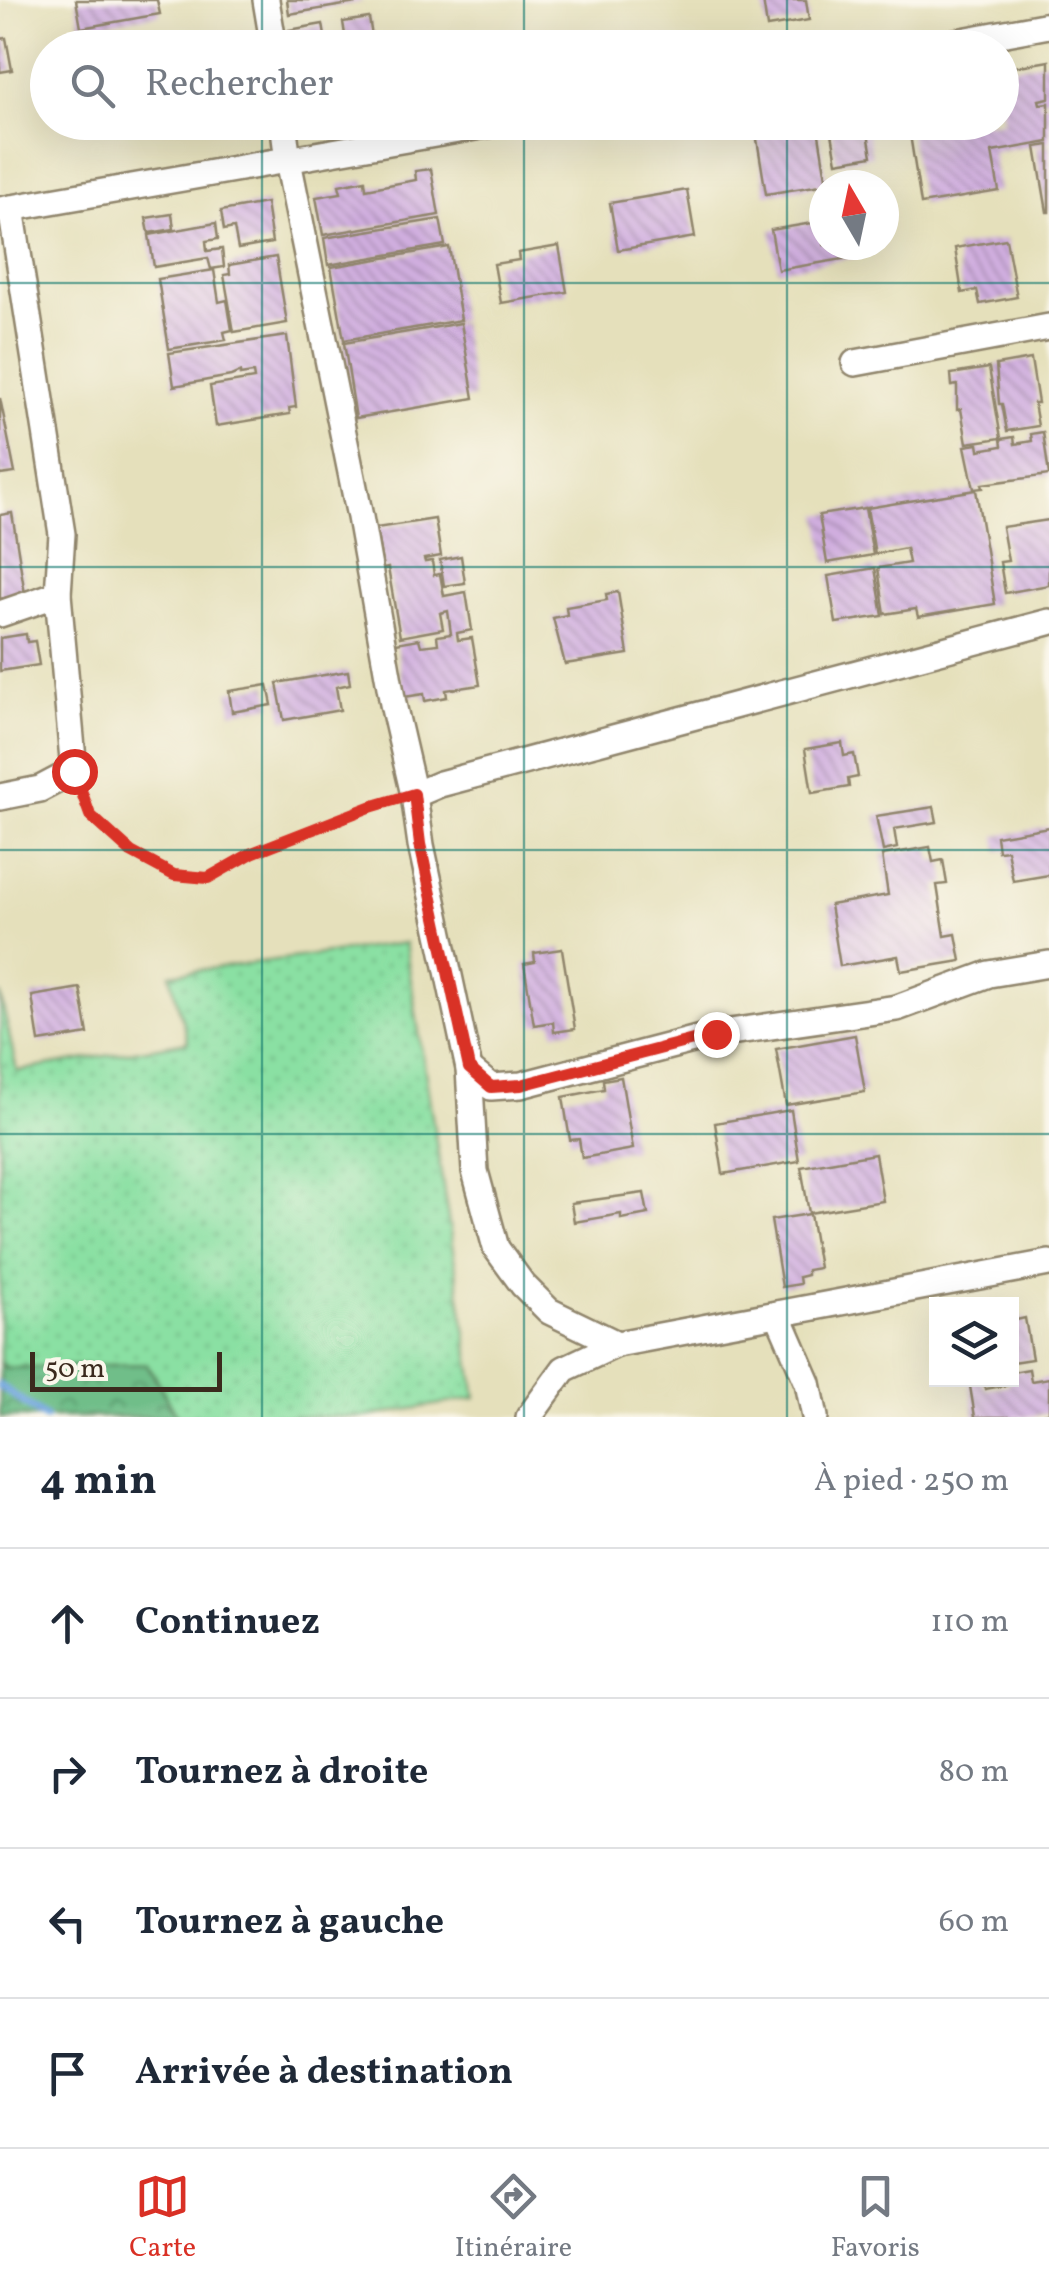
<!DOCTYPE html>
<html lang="fr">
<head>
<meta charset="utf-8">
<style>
  :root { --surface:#fff; --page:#f6f6f7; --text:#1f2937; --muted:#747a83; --line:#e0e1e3; --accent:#d93025 }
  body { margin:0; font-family:Vollkorn,serif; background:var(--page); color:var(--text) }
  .controls { position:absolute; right:30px; bottom:30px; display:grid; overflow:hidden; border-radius:0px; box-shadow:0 10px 40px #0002 }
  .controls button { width:90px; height:90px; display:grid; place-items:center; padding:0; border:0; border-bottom:2px solid var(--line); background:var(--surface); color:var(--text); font:50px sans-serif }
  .compass { position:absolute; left:809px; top:170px; width:90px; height:90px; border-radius:50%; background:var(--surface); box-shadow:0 10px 40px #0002; rotate:351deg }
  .scale { position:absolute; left:30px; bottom:25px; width:192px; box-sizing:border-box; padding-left:10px; border:5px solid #3b2a1e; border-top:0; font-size:28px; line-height:35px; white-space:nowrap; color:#3b2a1e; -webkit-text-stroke:8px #fbf7ec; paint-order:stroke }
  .stop { position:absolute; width:30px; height:30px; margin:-22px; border:8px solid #d93025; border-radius:50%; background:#fff }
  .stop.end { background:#d93025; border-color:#fff; box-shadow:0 2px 10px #0008 }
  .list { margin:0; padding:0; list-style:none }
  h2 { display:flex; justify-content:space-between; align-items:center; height:130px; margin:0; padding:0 40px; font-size:42px }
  h2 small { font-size:32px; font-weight:400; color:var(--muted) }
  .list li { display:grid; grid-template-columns:65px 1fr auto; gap:30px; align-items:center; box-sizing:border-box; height:150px; padding:0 40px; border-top:2px solid var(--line) }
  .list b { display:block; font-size:38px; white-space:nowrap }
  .list em { font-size:32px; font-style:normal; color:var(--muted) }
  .icon { flex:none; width:55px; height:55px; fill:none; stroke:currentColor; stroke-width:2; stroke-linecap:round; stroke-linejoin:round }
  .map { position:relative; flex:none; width:1049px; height:1417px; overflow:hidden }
  .search { position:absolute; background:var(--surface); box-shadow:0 10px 40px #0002; left:30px; right:30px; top:30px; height:110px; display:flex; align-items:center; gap:25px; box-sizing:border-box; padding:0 35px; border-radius:55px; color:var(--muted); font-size:38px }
  .sheet { height:730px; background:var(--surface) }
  nav { display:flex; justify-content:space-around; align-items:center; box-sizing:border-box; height:140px; border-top:2px solid var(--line); background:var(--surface); font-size:28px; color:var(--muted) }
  nav a { display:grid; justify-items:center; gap:5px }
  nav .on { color:var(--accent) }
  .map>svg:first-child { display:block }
</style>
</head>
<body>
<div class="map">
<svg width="1049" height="1417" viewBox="0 0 1049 1417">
  <defs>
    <pattern id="grass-dots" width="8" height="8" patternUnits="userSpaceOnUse" patternTransform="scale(2.5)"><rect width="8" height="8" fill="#8ae0a3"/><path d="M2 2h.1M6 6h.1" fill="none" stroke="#78c08c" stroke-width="1.8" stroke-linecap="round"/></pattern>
    <pattern id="forest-crowns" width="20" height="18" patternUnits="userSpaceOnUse" patternTransform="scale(2.5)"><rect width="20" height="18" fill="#6fbe89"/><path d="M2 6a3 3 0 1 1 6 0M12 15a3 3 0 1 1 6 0" fill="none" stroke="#5c9b6f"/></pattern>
    <pattern id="building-back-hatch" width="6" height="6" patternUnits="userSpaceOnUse" patternTransform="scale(2.5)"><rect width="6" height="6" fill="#d0aedf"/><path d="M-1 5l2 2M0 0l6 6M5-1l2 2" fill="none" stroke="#aa8eb4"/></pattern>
  </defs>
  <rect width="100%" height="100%" fill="#fbf7ec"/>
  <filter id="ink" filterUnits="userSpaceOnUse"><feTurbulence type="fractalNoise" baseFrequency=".01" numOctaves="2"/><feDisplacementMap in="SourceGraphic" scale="20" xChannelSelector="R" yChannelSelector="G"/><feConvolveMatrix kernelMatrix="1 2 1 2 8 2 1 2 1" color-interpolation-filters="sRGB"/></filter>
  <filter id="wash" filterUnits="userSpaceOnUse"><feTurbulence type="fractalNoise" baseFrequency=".0048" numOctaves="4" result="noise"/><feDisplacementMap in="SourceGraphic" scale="40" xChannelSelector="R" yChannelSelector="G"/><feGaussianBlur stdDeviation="2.25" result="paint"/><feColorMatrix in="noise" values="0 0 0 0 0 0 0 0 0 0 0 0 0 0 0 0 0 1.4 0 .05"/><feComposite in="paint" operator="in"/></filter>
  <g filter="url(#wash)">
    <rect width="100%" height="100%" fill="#e5e0bb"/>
    <path fill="url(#grass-dots)" stroke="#628560" stroke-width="2.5" d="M405,943L476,1398L365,1417H178L146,1364L4,1368L0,1363V993L17,1071L188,1042L170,974Z"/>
    <path fill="url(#forest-crowns)" stroke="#557454" stroke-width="2.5" d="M0,1363L5,1368L147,1364L178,1417H0Z"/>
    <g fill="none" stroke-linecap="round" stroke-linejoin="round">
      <path stroke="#73a7e0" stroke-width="8" d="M0,1386L45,1417"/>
    </g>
    <g id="blocks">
      <g fill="url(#building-back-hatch)">
        <path d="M76,0H157L160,14L81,28Z"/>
        <path d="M287,0H361L362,2L289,14Z"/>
        <path d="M763,0H806L809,20L767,27Z"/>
        <path d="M369,18L374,48H347L343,22Z"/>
        <path d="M323,24L327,48H292L289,30Z"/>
        <path d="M6,38L12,70L0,72V39Z"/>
        <path d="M1049,61V98L1039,100L1040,104L1049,103V142L992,152L999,191L921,204L908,122H1002V69Z"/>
        <path d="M783,122H817L827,184L766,194L755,127Z"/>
        <path d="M830,122H866L872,156L837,162Z"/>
        <path d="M1049,145V212H1047L1036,147Z"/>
        <path d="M431,169L439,215L323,235L316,197L341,193L339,185L365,180L366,189L416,180L415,171Z"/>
        <path d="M687,190L695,237L618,250L610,203Z"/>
        <path d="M266,203L272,243L238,249L234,228L224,230L221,211Z"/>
        <path d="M172,214L174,229L149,233L146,218Z"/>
        <path d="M440,219L445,245L328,265L324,238Z"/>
        <path d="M824,221V245H853L855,257L778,270L771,230Z"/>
        <path d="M216,223L218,239L206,241L207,251L222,249L224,267L211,269L208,258L154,267L149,235Z"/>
        <path d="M1006,239L1017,297L980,304L977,290L962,293L955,248Z"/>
        <path d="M559,246L567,292L501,303L494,264L519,260L518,253Z"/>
        <path d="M449,247L461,320L344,340L331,267Z"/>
        <path d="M276,257L287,323L234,332L224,275L230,274L229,265Z"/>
        <path d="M214,270L219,302L227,300L232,330L224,332L226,340L169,349L158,279Z"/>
        <path d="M461,323L474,398L356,418L344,343Z"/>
        <path d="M287,336L296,407L289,408L290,414L216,426L210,386L254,379L253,373L240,375V372L231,376L174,386L169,353Z"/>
        <path d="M1031,359L1038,403H1034L1038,426L1007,431L1002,404H999L996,365Z"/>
        <path d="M989,368L1001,438L967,443L961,409L957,410V385L952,386L951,374Z"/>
        <path d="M0,398L15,473L0,475Z"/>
        <path d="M1043,432L1049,475L982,484L983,488L974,489L965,446L978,444L979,450L1002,446L1001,439L1014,437L1015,444L1032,441L1031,434Z"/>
        <path d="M976,490L995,604L918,617L916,609L885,614L878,568L909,563L906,548L875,554L867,508Z"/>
        <path d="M865,508L873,555L827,563L819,515Z"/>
        <path d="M12,513L25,594L0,599V515Z"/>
        <path d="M435,519L441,556L424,559L425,562L432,561L434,575L440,574L444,596L466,592L472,630L457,633L458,640L472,638L480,685L446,690L447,697L425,701L424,694L404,697L396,643L419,639L421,646L438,644L437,636L451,634L448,611L440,613L443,629L400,637L388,568L383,569L376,528Z"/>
        <path d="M1049,520V585L1005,593L1000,562L1008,561L1002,527Z"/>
        <path d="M461,556L465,583L444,586L440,560Z"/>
        <path d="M875,568L883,616L836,623L828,576Z"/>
        <path d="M618,592L628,654L565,664L553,618L567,615L566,607L607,600L606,594Z"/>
        <path d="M26,634L27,642L35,641L39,665L0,671V638Z"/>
        <path d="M348,671L350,684L336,687L340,710L284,720L277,683Z"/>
        <path d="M268,685L272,705L232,712L229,691Z"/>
        <path d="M842,743L844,756L854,754L858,777L848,779L849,787L812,793L805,749Z"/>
        <path d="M934,807L937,822L894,829L897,848L883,851L876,816Z"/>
        <path d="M1049,827V875L1013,881L1007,850L998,851L996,836Z"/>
        <path d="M930,847L933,862L943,860L947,884L937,885L945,936L956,934L961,961L901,971L898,956L840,966L830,905L888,895L882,855Z"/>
        <path d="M562,949L575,1029L554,1032L553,1022L534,1025L524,964L535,962L534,953Z"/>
        <path d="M80,988L88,1034L39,1042L32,996Z"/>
        <path d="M855,1035L865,1092L786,1105L776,1049Z"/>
        <path d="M621,1077L633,1149L582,1158L579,1139L570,1140L563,1097L604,1089L603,1080Z"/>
        <path d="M791,1110L799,1161L723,1174L715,1123Z"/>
        <path d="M875,1154L883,1201L809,1213L801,1167Z"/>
        <path d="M644,1193L648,1214L621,1219V1214L574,1222L571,1203Z"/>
        <path d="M810,1214L819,1268L807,1270V1275L799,1277L800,1284L782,1287L771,1220Z"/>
        <path d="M1025,1318L1032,1359L1012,1362V1321Z"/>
        <path d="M1029,1369L1031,1381L1049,1378V1413L1025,1417H975L969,1380H983L985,1389L1008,1385L1012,1372Z"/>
      </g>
    </g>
  </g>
  <g filter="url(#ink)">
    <use href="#blocks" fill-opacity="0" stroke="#90856c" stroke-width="2.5"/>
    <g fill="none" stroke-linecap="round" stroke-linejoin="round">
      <defs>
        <g id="street">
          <path d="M266,0L274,48"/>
          <path d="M924,48L1049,25"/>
          <path d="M283,122L288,161L360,517L393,704L414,795L421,845L469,1069L475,1171L496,1248L523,1285L549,1311L617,1344L1049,1263"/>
          <path d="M0,210L504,122"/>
          <path d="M855,363L1049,327"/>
          <path d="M0,614L58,594L62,534L11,208"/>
          <path d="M414,795L440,784L1049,622"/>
          <path d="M0,797L40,789L74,771L58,594"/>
          <path d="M469,1069L491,1087L521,1085L716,1034L897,1008L989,974L1049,964"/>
          <path d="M778,1314L808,1383L815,1417"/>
          <path d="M529,1417L564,1369L617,1344"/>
        </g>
      </defs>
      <use href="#street" stroke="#90856c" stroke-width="30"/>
      <path stroke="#90856c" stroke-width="5" stroke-dasharray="8 8" stroke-linecap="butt" d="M82,793L91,815L131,852L174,875L208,878L252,853L389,802"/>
      <use href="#street" stroke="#fff" stroke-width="25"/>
    </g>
  </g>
  <g fill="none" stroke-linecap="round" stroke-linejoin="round" filter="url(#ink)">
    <path stroke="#d93025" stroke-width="12" d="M74,771L90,815L131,852L174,875L208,878L252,853L370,807L414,794L420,844L469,1068L491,1087L521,1085L716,1034"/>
  </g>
  <path fill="none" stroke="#0f766e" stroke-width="2.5" stroke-opacity="0.55" d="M262,0V48M524,0V48M787,0V48M262,122V1417M524,122V1417M787,122V1417M0,283H1049M0,567H1049M0,850H1049M0,1134H1049"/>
</svg>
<div class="controls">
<button><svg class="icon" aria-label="layers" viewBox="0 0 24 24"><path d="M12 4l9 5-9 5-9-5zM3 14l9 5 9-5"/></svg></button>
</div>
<svg class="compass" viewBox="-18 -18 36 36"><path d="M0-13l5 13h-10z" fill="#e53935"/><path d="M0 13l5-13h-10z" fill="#747a83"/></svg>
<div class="scale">50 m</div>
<div class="stop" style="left:74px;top:771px"></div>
<div class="stop end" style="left:716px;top:1034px"></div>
<div class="search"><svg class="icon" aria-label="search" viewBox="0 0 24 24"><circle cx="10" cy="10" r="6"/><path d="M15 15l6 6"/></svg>Rechercher</div>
</div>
<section class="sheet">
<h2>4 min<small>À pied · 250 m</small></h2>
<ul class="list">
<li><svg class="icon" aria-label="ahead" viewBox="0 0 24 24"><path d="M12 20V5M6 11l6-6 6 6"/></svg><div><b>Continuez</b></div><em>110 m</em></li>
<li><svg class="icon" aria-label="right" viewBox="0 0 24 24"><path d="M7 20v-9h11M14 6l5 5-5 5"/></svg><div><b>Tournez à droite</b></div><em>80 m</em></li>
<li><svg class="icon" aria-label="left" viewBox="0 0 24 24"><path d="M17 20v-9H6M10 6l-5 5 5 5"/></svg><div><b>Tournez à gauche</b></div><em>60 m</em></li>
<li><svg class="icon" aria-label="arrive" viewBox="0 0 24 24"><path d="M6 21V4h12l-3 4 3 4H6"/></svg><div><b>Arrivée à destination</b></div></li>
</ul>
</section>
<nav>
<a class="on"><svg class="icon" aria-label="map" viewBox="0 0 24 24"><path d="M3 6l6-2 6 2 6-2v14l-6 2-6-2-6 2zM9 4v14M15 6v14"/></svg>Carte</a>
<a><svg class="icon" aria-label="directions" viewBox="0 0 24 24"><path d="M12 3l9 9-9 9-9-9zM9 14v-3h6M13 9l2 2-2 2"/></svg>Itinéraire</a>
<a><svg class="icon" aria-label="saved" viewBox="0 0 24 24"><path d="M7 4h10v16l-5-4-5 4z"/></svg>Favoris</a>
</nav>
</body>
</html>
